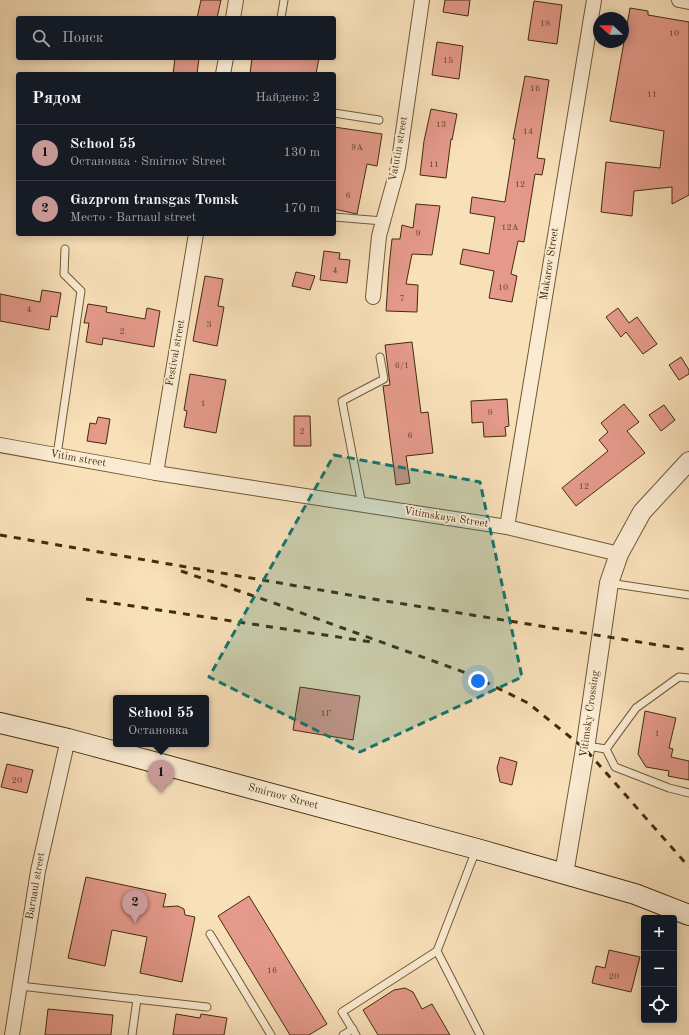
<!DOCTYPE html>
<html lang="ru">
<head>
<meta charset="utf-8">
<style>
  :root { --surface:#171b24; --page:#242831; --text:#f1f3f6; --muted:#9ea1a6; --line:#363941; --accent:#c59692 }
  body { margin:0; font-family:"Old Standard TT",serif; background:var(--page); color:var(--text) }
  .controls { position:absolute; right:12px; bottom:12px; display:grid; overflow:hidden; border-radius:4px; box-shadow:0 2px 10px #0003 }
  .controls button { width:36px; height:36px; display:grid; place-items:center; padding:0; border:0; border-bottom:1px solid var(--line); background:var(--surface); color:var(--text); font:20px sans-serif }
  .compass { position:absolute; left:593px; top:12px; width:36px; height:36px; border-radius:50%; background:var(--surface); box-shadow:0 2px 10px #0003; rotate:291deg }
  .you { position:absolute; left:478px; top:681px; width:14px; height:14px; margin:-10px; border:3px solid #fff; border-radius:50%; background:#1a73e8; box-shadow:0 0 0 6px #1a73e833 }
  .badge { display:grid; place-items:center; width:26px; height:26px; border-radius:50%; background:var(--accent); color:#111; font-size:13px; font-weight:700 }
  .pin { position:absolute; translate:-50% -33px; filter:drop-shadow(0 1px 2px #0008) }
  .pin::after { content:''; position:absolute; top:21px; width:14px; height:12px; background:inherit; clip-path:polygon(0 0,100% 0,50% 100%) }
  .popup { position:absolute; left:113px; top:695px; width:96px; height:52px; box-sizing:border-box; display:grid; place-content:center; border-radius:4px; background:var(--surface); filter:drop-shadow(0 1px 3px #0005); font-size:13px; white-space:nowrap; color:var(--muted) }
  .popup b { font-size:15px; color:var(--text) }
  .popup::after { content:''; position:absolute; left:50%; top:100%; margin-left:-8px; border:8px solid transparent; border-top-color:var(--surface) }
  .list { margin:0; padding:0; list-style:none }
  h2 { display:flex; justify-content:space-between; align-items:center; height:52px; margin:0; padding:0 16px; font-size:17px }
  h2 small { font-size:13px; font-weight:400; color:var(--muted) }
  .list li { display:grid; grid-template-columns:26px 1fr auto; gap:12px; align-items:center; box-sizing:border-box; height:56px; padding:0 16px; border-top:1px solid var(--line) }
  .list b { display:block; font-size:15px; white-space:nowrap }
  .list p { margin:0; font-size:13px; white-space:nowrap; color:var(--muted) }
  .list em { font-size:13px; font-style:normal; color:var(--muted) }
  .icon { flex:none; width:22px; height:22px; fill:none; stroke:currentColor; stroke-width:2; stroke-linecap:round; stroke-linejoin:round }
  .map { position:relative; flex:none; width:689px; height:1035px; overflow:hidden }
  .search { position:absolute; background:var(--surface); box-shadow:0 2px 10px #0003; left:16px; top:16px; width:320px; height:44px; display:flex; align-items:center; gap:10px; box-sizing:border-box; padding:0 14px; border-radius:4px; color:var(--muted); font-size:15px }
  .panel { position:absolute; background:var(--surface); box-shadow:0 2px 10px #0003; left:16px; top:72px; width:320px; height:164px; border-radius:4px }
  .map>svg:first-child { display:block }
</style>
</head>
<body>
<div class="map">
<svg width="689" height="1035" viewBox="0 0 689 1035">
  <rect width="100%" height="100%" fill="#f8e0b9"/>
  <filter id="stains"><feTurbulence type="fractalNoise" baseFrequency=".005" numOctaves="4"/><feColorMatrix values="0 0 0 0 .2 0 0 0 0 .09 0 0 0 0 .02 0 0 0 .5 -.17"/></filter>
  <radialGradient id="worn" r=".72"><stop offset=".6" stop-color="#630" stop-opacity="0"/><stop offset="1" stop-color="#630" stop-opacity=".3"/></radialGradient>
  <g fill="#e4998a" stroke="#422c0c">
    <path d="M201,0H221L217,18H197Z"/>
    <path d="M445,0H470L468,16L443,12Z"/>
    <path d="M534,1L562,5L557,44L528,40Z"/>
    <path d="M630,8L648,11V15L689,22V195L672,204V187L634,191L632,216L601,212L606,162L660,168L664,131L610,121Z"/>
    <path d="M437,42L463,46L459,79L432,75Z"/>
    <path d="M175,58H199L197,74H173Z"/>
    <path d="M252,58H319L316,74H250Z"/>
    <path d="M525,76L549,80L537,158L545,159L542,175L535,174L524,242L518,241L511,274L517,276L512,302L489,298L494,271L460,264L463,249L489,254L495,217L470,213L472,197L505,202L515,139H513Z"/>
    <path d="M431,109L457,114L452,140L451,139L446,178L420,175L424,141Z"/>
    <path d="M334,127L382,134L377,166L367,164L357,214L334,209Z"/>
    <path d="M416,204L440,206L432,255L412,254L406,284L418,285L417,312L386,311L389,267L392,239H400L402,225L413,228Z"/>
    <path d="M324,251L340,253L339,259L350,260L347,283L320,280Z"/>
    <path d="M296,272L315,276L310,290L292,286Z"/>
    <path d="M205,276L223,279L218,306L224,307L217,346L193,341Z"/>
    <path d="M42,290L61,293L57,317L51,316L49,330L0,321V294L40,302Z"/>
    <path d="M88,304L107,307L106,312L145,319L147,308L160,311L154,347L103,338L102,345L86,342L89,323H84Z"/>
    <path d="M618,308L629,323L637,317L657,344L643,354L626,332L621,337L606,317Z"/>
    <path d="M412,342L421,413L428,412L433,453L406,456L410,483L396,485L383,386L390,385L385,345Z"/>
    <path d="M681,357L689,370V374L679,380L669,365Z"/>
    <path d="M190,374L226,380L216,433L184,427L187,411L184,410Z"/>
    <path d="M507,399L509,426L505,427L506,436L484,437L483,422L472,423L471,401Z"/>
    <path d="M624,404L639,422L627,431L645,453L576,506L562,488L608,451L599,440L608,432L601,423Z"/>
    <path d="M664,405L675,420L661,431L649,415Z"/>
    <path d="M294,416H310L311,446H294Z"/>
    <path d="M98,417L110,419L106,444L87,441L90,423L96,424Z"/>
    <path d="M300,687L360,696L353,740L293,730Z"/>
    <path d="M645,711L676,718L669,748L673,749L671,757L689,761V780L668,776L669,771L646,767L638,754Z"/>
    <path d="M500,757L517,762L512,785L500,782L497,768Z"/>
    <path d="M7,764L33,770L27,793L1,787Z"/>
    <path d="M86,877L166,894L163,907L178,906L184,909L185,915L195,917L182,982L140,973L147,937L112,930L105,966L68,958Z"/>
    <path d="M249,896L327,1024L309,1035H290L218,916Z"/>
    <path d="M609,950L640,957L631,992L592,983L596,966L605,968Z"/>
    <path d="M405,988L413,992L422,1009L432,1004L450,1035H378L363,1010L394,990Z"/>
    <path d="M48,1009L113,1015L111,1035H45Z"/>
    <path d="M176,1014L200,1018L201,1014L227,1018L224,1035H173Z"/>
  </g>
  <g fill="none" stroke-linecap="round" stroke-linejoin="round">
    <defs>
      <g id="service">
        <path d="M281,18L284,0"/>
        <path d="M334,113L379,120"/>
        <path d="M334,217L383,221"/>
        <path d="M57,455L81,291L64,274L65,249"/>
        <path d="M362,505L342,401L384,379L380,357"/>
        <path d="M609,583L689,595"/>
        <path d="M587,746L606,749L636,708L679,677L689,678"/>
        <path d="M606,749L615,767L669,788L689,793"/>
        <path d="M210,934L271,1035"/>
        <path d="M437,951L480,1035"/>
        <path d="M20,986L207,1007"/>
        <path d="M132,1035L137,999"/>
        <path d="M343,1035L353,1029"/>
        <path d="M356,1035L342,1012L437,951L476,850"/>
      </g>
      <g id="minor">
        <path d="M679,0L689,2"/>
        <path d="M233,18L236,0"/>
        <path d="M223,74L226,58"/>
        <path d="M373,297L379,236L398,167L422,0"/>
        <path d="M0,445L156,473L507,527L619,554"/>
        <path d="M156,473L196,234"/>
        <path d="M507,527L594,0"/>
        <path d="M12,1035L38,871L68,739"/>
      </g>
      <path id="tertiary" d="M564,874L585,749L609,583L619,554L642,512L689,461"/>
      <path id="secondary" d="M0,723L68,739L477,849L635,894L689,915"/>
    </defs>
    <use href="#service" stroke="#705937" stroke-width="9"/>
    <use href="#minor" stroke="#705937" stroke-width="16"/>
    <use href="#tertiary" stroke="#705937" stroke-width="20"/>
    <use href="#secondary" stroke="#422c0c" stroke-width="22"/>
    <use href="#service" stroke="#faebd2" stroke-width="7"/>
    <use href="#minor" stroke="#faebd2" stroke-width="14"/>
    <use href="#tertiary" stroke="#faebd2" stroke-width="18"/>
    <use href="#secondary" stroke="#faebd2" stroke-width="20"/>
    <g stroke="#422c0c" stroke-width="3" stroke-dasharray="7 7" stroke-linecap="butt">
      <path d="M0,535L373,599L689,650"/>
      <path d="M181,571L274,603L469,674L528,703L585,749L689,867"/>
      <path d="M86,599L371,642"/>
    </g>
  </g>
  <path fill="#0f766e" fill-opacity="0.2" stroke="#0f766e" stroke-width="3" stroke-dasharray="8 5" stroke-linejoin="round" d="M334,455L480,482L522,677L360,752L209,677Z"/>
  <g text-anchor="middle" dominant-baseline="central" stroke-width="3.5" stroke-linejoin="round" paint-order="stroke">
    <g font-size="9" fill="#6a472c">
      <text x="545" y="23">18</text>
      <text x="674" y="33">10</text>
      <text x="448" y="60">15</text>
      <text x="535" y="88">16</text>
      <text x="652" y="94">11</text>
      <text x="441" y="124">13</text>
      <text x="528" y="131">14</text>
      <text x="357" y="147">9А</text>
      <text x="434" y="164">11</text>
      <text x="520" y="184">12</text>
      <text x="348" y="195">6</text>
      <text x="510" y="227">12А</text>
      <text x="418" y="233">9</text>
      <text x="335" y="270">4</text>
      <text x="503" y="287">10</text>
      <text x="402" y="298">7</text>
      <text x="29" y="309">4</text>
      <text x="209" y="324">3</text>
      <text x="122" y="331">2</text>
      <text x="402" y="365">6/1</text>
      <text x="203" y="403">1</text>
      <text x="490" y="412">8</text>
      <text x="302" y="431">2</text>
      <text x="410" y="435">6</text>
      <text x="584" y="486">12</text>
      <text x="326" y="713">1Г</text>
      <text x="657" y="733">1</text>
      <text x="17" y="780">20</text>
      <text x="272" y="970">16</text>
      <text x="614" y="976">20</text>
    </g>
    <g font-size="11" fill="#422c0c" stroke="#faebd2">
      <text transform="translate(399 149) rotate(-80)">Vatutin street</text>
      <text transform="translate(550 264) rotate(-81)">Makarov Street</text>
      <text transform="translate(176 353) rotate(-80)">Festival street</text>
      <text transform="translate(78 459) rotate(10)">Vitim street</text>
      <text transform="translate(446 518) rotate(9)">Vitimskaya Street</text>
      <text transform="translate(590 714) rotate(-82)">Vitimsky Crossing</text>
      <text transform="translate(283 797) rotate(15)">Smirnov Street</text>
      <text transform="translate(36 886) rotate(-80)">Barnaul street</text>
    </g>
  </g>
  <rect width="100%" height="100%" filter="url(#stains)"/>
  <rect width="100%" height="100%" fill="url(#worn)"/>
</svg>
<div class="controls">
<button>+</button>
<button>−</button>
<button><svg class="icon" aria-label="locate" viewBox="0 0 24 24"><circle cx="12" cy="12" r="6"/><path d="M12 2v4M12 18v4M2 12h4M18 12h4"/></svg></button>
</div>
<svg class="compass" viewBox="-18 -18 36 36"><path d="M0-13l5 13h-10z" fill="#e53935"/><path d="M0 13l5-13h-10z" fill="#9ea1a6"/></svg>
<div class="you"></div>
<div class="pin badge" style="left:161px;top:793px">1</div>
<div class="popup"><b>School 55</b>Остановка</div>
<div class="pin badge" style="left:135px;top:923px">2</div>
<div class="search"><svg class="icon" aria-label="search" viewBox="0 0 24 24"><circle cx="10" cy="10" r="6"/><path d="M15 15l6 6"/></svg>Поиск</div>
<section class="panel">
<h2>Рядом<small>Найдено: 2</small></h2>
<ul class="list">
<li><span class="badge">1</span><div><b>School 55</b><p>Остановка · Smirnov Street</p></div><em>130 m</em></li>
<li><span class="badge">2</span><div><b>Gazprom transgas Tomsk</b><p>Место · Barnaul street</p></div><em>170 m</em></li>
</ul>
</section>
</div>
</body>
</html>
